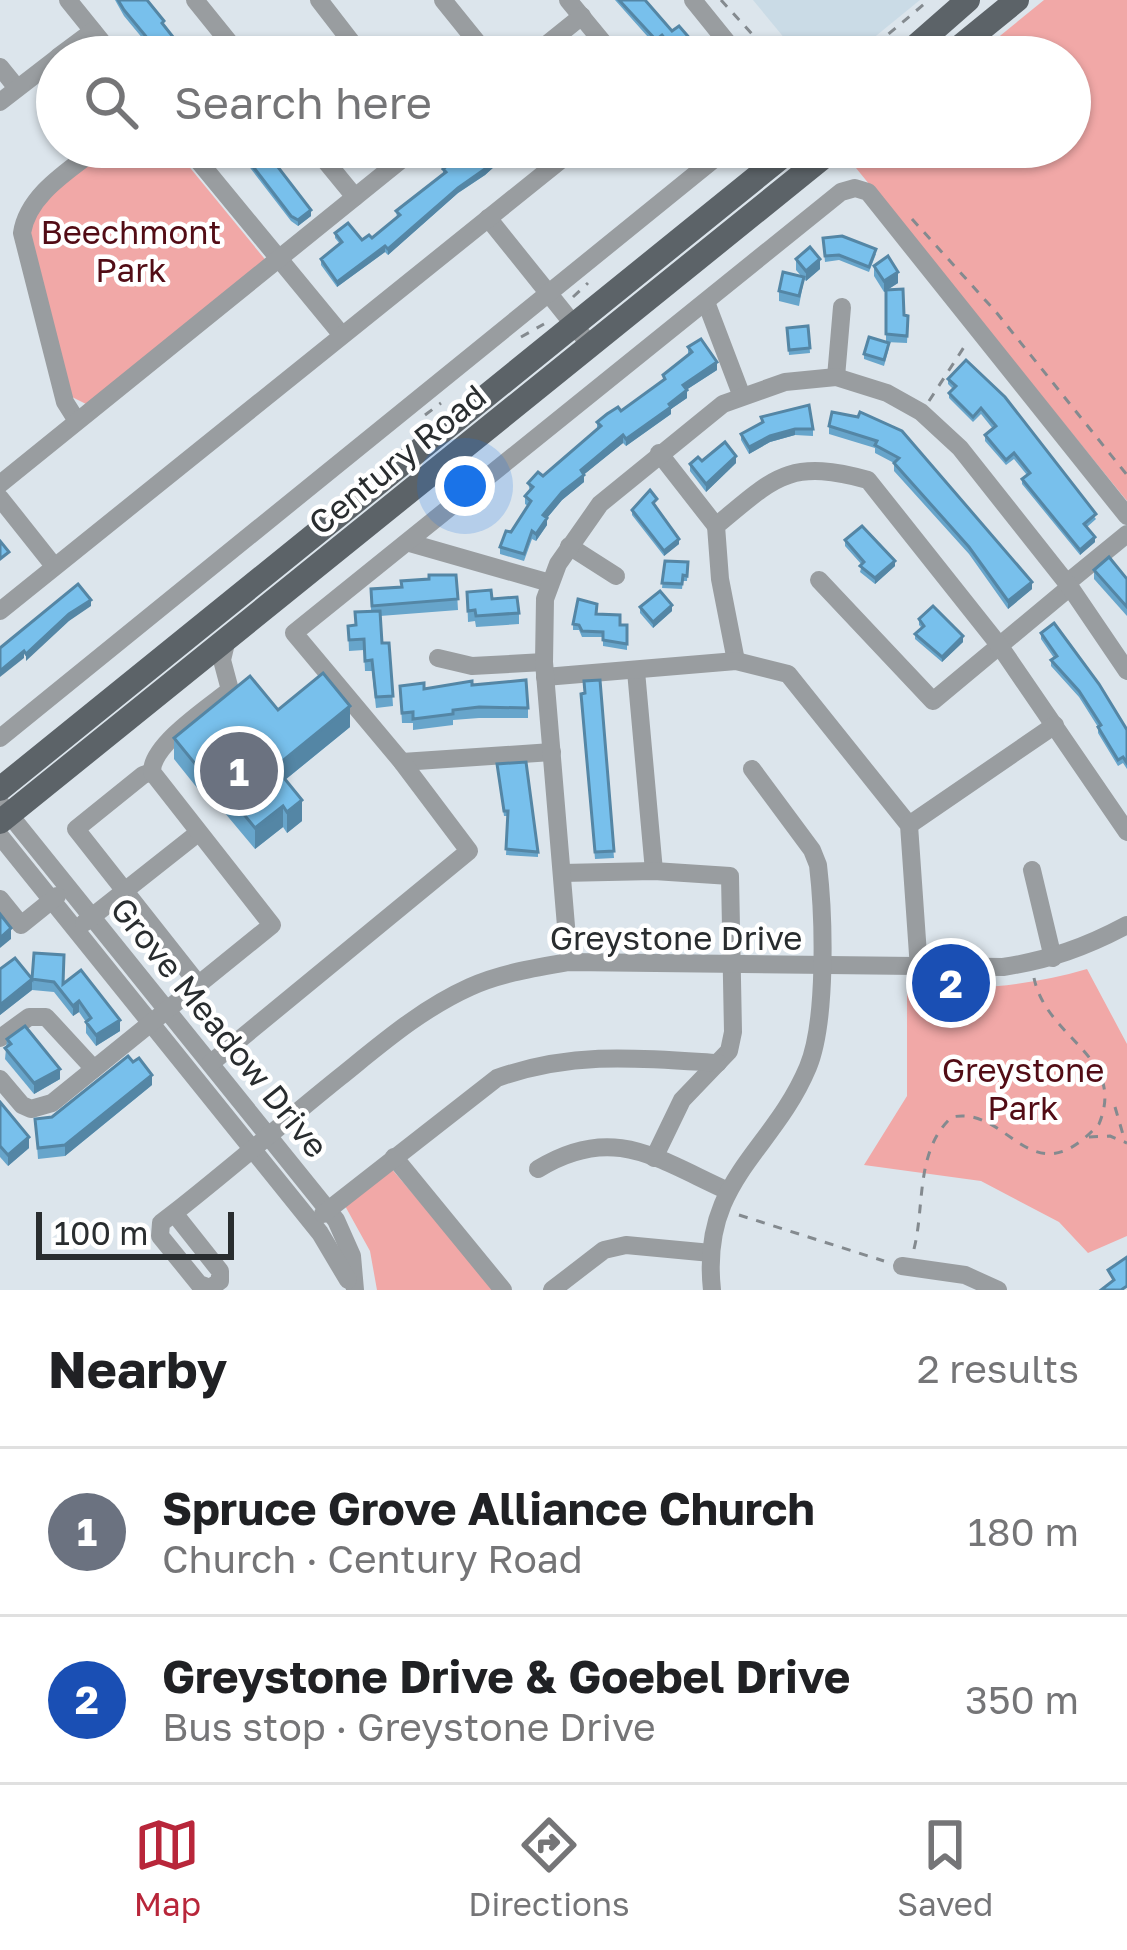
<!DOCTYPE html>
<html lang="en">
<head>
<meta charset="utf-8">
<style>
  :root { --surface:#fff; --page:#f2f2f2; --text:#202124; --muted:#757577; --line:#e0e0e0; --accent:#b8263a }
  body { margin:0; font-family:"Golos Text",sans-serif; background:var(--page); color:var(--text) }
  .scale { position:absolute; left:36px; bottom:30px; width:198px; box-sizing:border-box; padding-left:12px; border:6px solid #292d2f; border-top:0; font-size:33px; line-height:42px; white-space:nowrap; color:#292d2f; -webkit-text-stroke:9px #fff; paint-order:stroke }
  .you { position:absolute; left:465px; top:486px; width:42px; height:42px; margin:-30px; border:9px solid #fff; border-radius:50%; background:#1a73e8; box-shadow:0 0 0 18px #1a73e833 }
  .badge { display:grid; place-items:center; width:78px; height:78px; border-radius:50%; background:var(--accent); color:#fff; font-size:39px; font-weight:700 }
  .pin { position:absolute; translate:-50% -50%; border:6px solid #fff; box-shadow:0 3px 12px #0006 }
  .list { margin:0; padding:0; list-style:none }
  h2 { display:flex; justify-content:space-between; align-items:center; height:156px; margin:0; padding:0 48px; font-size:51px }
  h2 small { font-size:39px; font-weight:400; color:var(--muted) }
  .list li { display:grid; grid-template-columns:78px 1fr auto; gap:36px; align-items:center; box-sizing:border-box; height:168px; padding:0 48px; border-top:3px solid var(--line) }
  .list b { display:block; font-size:45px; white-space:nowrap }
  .list p { margin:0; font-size:39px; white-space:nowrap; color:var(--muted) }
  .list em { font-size:39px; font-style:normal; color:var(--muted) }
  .icon { flex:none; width:66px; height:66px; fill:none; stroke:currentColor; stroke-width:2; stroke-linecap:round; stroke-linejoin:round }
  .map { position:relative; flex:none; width:1127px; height:1290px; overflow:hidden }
  .search { position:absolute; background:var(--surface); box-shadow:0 3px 9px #0004; left:36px; right:36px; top:36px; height:132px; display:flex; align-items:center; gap:30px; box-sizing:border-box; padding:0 42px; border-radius:66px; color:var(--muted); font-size:45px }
  .sheet { height:492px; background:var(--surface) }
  nav { display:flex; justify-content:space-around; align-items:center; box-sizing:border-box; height:168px; border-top:3px solid var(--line); background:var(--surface); font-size:33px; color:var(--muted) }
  nav a { display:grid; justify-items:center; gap:6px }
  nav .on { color:var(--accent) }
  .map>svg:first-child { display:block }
</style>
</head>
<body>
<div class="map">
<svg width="1127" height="1290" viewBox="0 0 1127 1290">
  <rect width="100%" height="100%" fill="#dce5ec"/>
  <path fill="#cadbe6" d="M753,0H920L850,57H800Z"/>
  <g fill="#f1a8a7">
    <path d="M1044,0H1127V501L856,168L864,147H1070V57H974Z"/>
    <path d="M109,147H173L268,263L88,405L72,397C63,364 19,242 33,216C49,187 84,167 109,147Z"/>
    <path d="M1087,969L1127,1044V1236L1088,1253L1059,1222L981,1181L864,1165L907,1096V989C970,990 1026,987 1087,969Z"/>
    <path d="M390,1167L495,1290H377L370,1251L344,1204Z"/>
  </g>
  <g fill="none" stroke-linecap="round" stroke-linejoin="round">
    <g stroke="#848a8f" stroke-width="3" stroke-dasharray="9 9" stroke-linecap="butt">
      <path d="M721,0L773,57"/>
      <path d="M861,57L929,0"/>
      <path d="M742,154L761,148"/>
      <path d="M912,219L996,312L1127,475"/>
      <path d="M573,297L588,283"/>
      <path d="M521,337L544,324"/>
      <path d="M929,401L966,344"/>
      <path d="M425,415L441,403"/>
      <path d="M1115,1107L1124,1138"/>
      <path d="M1089,1137L1110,1136L1127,1143"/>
      <path d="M739,1215L884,1261"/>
      <path d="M914,1249C925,1206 915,1150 952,1117C1010,1105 1030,1200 1099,1124C1127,1056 1047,1040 1034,978"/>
    </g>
    <g stroke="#999da0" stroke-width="18">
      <path d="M68,0L114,57"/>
      <path d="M195,0L241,57"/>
      <path d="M319,0L363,57"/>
      <path d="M443,0L489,57"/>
      <path d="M568,0L615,57"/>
      <path d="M693,0L739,57"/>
      <path d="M58,57L93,31"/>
      <path d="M531,57L582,16"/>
      <path d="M0,67L17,88"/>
      <path d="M0,102L57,58"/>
      <path d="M187,147L341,334"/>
      <path d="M314,147L355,197"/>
      <path d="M488,218L590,345"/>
      <path d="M706,302L741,394"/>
      <path d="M836,377L842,307"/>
      <path d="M77,421L65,402L22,233C28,194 70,170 99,147"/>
      <path d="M659,453L716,526"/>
      <path d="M0,484L417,147"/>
      <path d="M0,498L54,566"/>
      <path d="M410,543L550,583"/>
      <path d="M569,546L616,576"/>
      <path d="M819,580L933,701L1070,587"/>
      <path d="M1067,583L1127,534"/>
      <path d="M0,611L577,147"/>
      <path d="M438,658L472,666L544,662"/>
      <path d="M736,661L720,579L716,526C774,478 788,458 868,480L999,645L1127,832"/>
      <path d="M636,671L654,871"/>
      <path d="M545,677L736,661L788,674L909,825L919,969"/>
      <path d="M0,738L729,147"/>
      <path d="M402,762L552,752"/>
      <path d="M152,772L143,775L76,829L199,985"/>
      <path d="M0,803L336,1220L352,1256L355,1290"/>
      <path d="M909,825L1055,725"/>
      <path d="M0,836L320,1233L348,1280"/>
      <path d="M1032,870L1053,958"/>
      <path d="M562,873L654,871L730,876L733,1032L729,1051L682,1100L654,1158"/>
      <path d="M0,899L21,925L57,896"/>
      <path d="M84,923L198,833"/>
      <path d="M569,962L544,662L545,599L558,564L600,504L723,404L785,382L836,377L887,393L921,412L960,448L1070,587L1127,671"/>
      <path d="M0,1038L29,1017H46L94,1069"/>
      <path d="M211,1063L469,851L402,762L294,633L841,192L855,188L868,192L1127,516"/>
      <path d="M0,1079L22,1105L31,1109L52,1103L272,925L152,772C151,745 209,707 230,690L222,660L227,639"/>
      <path d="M394,1157L503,1290"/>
      <path d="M538,1169C613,1123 657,1159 728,1191"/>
      <path d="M174,1213L220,1271V1281L210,1288L199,1284L160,1236L161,1223L174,1213C230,1169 284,1122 340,1077C381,1044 421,1009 470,987C501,973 535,968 569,962L1003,967C1049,960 1086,947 1127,925"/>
      <path d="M323,1214L497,1078C573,1051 640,1058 718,1063"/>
      <path d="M902,1266L965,1275L998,1290"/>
      <path d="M552,1290L604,1250L626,1245L711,1253"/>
      <path d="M712,1290C700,1180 772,1153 808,1067C827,1021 824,916 818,865L812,850L752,769"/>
    </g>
    <g stroke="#5c6368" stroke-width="24">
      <path d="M903,57L968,0"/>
      <path d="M947,57L1017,0"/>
      <path d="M0,789L794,147"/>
      <path d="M0,822L836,147"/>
    </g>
  </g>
  <g fill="#67a5cb">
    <path d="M115,0H147L164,26L184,51L196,57H158L124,16Z"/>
    <path d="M615,0H645L672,31L706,57H676L662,40L656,46Z"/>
    <path d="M234,147H271L279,162L276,165L311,216L298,226L291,221Z"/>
    <path d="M481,147H516L485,175L458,193L388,255L385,252L337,287L321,265V259L340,244L335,238V233L362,240L372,238L397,217L396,211L443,174V169L469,158Z"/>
    <path d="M823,238L876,254L869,272L839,260L825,262Z"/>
    <path d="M796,259L820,269L806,281L804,279L799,306L779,301V291L802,277L796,270Z"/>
    <path d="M874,266L898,283L887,290L908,323L907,343L886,342V290L884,292L874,276Z"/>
    <path d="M808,326L810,353L789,355L787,328Z"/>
    <path d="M688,347L717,370L686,390L687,398L671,409V414L626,446L623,443L584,474V482L562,500L547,518V525L536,541L532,539L524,561L500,554V547L528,506L525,504V496L530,491L528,483L543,476L597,430V422L621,411L663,380V375L688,355Z"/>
    <path d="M889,348L884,366L864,359V354Z"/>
    <path d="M966,360L1096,519L1087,527L1095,542L1080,555L1022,484V479L1027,475L1014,459L1006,465L985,441V435L993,429L981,414L973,422L949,398V393L953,389L948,384V379Z"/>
    <path d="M858,417L1032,589L1008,609L969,554L894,471V463L875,453V448L829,434V426Z"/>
    <path d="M763,422L813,429V436L795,435L770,442L749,454L741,440V434Z"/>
    <path d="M702,461L736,463L706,492L690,471V464Z"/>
    <path d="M657,505L655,506L679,544L664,556L632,515V510Z"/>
    <path d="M845,540L895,566L875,584L860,572L862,565L845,546Z"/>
    <path d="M665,561L688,562L687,581H683L682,589L662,588Z"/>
    <path d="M1094,570L1127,579V616L1094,579Z"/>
    <path d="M456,575L458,610L380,616L382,643H389L393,706L376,708L372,671H365L364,650L349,651L348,626L355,625L371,611V589L402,587L429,579Z"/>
    <path d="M467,592L492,599L519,613V624L476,627L475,621L468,622Z"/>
    <path d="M640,607L672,611L653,628L640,613Z"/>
    <path d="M596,614L620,625H627V650L603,646V637H582L579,630H573V624Z"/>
    <path d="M919,619L963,642L942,662L915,639V634L922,628L919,625Z"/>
    <path d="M1041,633L1127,730V769L1123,763L1118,766L1098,733V727L1079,697L1051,666V660L1054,658L1041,639Z"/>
    <path d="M600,680L614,858L595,859L581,701L585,693Z"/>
    <path d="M472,685L528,708V718H479L453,720V725L413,730V723H402L400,686L424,689Z"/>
    <path d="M278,710L350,727L285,780L302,821L287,833L283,827L255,849L214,800L210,804L174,759V738Z"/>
    <path d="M497,769L538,852V857L506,855L508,816H504Z"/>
    <path d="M0,969L32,979L63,984L120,1031L96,1046L86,1033V1022L79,1012L73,1016L54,992L32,990L0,1015Z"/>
    <path d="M7,1039L60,1079L34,1094L5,1059Z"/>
    <path d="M152,1085L65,1156L38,1159L35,1119L52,1117Z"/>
    <path d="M0,1102L29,1148L8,1166L0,1157Z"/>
  </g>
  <g fill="#5486a5">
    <path d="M510,147H516L485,175L458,193L388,255V249L458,188Z"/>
    <path d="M311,210V216L298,226V220Z"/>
    <path d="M385,246V252L337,287V282Z"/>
    <path d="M820,259V269L806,281V271Z"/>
    <path d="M898,272V283L884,292V281Z"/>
    <path d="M717,362V370L683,392V385Z"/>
    <path d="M687,390V398L671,409V414L626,446V439Z"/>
    <path d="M795,429V435L770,442L749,454V447L770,436Z"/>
    <path d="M623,435V443L581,477V470Z"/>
    <path d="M736,456V463L706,492V484Z"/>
    <path d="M584,475V482L562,500L547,518V525L536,541V534L543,515L562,492Z"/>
    <path d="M1095,537V542L1080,555V550Z"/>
    <path d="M679,539V544L664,556V551Z"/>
    <path d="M895,561V566L875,584V578Z"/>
    <path d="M1032,582V589L1008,609V601Z"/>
    <path d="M91,600V606L69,621L26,661V654L69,614Z"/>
    <path d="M672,605V611L653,628V622Z"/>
    <path d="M963,636V642L942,662V657Z"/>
    <path d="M24,651V658L0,677V671Z"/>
    <path d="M350,706V727L275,788V767Z"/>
    <path d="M214,778V800L210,804V782Z"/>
    <path d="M302,800V821L287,833V812Z"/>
    <path d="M283,806V827L255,849V828Z"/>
    <path d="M11,928V939L0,948V938Z"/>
    <path d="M32,979V990L0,1015V1005Z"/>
    <path d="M79,1001V1012L73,1016V1006Z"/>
    <path d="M120,1020V1031L96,1046V1035Z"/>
    <path d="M60,1069V1079L34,1094V1083Z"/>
    <path d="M152,1075V1085L65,1156V1145Z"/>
    <path d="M29,1137V1148L8,1166V1155Z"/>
  </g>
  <g fill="#78c0ec" stroke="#5486a5" stroke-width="3">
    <path d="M118,0H147L164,21L162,23L184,51L188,48L196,57H163L124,10Z"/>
    <path d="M619,0H645L672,31L679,26L706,57H680L662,35L656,40Z"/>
    <path d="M238,147H271L279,157L274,162L311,210L298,220L291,216Z"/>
    <path d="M481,147H510L485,169L458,188L388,249L385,246L337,282L321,259L342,242L335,233L348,223L362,240L369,235L372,238L400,215L396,211L446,172L443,169L464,152L469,158Z"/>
    <path d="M842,236L876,249L869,267L839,255L825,256L823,238Z"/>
    <path d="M810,247L820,259L806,271L796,259Z"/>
    <path d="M888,256L898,272L884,281L874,266Z"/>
    <path d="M783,272L804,277L799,296L779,291Z"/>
    <path d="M903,289L904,315L908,316L907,336L886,334V290Z"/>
    <path d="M808,326L810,348L789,350L787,328Z"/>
    <path d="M869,337L889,343L884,360L864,354Z"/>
    <path d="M701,339L717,362L683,385L687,390L669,404L671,407L626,439L623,435L581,470L584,475L562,492L543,515L547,518L536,534L532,531L524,554L500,547L506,531L511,532L531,501L525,496L533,487L528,483L538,472L543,476L601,426L597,422L607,414L618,407L621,411L665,379L663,375L692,352L688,347Z"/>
    <path d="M966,360L1005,397L1096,514L1084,524L1095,537L1080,550L1022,479L1030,473L1014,453L1006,460L985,435L996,426L981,408L973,417L949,393L956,386L948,379Z"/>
    <path d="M809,405L813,429H795L770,436L749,447L741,434L763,422L761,417Z"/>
    <path d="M832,412L858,417L860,412L902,431L1032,582L1008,601L969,547L894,463L899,458L875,445L877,441L829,426Z"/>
    <path d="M725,442L736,456L706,484L690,464L698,457L702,461Z"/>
    <path d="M650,490L657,499L653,503L679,539L664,551L632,510Z"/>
    <path d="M862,526L895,561L875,578L860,566L864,562L845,540Z"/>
    <path d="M0,541L9,552L0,559Z"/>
    <path d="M1109,557L1127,579V607L1094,570Z"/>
    <path d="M665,561L688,562L687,576L683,575L682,584L662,583Z"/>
    <path d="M429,575H456L458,599L372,606L371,589L402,587L401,581L429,579Z"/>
    <path d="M78,584L91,600L69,614L26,654L24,651L0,671V648Z"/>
    <path d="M491,590L492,599L517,597L519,613L476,616L475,610L468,611L467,592Z"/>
    <path d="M660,591L672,605L653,622L640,607Z"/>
    <path d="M578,599L597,604L596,614L620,615V625H627V644L603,640V632L582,631L579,625L573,624Z"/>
    <path d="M933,606L963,636L942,657L915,634L924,626L919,619Z"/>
    <path d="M380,611L382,643H389L393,696L376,697L372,660L365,661L364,639L349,640L348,626L356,625L355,612Z"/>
    <path d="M1054,623L1099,684L1127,730V763L1123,757L1118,760L1098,727L1101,725L1079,691L1051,660L1057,656L1041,633Z"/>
    <path d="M323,673L350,706L275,767L302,800L287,812L283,806L255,828L214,778L210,782L174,738L250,676L278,710Z"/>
    <path d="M526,680L528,708L479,707L453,710V714L413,719V712L402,713L400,686L424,683V689L472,681V685Z"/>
    <path d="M600,680L614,851L595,852L581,694L585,693L584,681Z"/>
    <path d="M526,762L538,852L506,849L508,811H504L497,764Z"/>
    <path d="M0,914L11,928L0,938Z"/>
    <path d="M34,953L64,955L63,984L81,970L120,1020L96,1035L86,1022L91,1018L79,1001L73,1006L54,982L32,979L0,1005V969L15,958L32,979Z"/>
    <path d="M25,1026L60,1069L34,1083L5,1048L11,1044L7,1039Z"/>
    <path d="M128,1056L133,1062L139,1058L152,1075L65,1145L38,1148L35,1119L52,1117Z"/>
    <path d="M0,1102L29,1137L8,1155L0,1146Z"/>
    <path d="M1127,1257V1286L1121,1290H1101L1114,1280L1108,1270Z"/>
  </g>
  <g text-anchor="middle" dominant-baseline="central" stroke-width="9" stroke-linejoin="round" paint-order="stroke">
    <g font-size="33" fill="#520c15" stroke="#fff">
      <text x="131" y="231">Beechmont<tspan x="131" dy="38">Park</tspan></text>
      <text x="1023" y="1069">Greystone<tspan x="1023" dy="38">Park</tspan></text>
    </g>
    <g font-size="33" fill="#292d2f" stroke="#fff">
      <text transform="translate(397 459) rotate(-39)">Century Road</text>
      <text x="676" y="937">Greystone Drive</text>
      <text transform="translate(220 1027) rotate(51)">Grove Meadow Drive</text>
    </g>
  </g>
</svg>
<div class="scale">100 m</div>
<div class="you"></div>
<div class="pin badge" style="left:239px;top:771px;background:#6b7280">1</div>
<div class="pin badge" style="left:951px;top:983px;background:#1a4fb4">2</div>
<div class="search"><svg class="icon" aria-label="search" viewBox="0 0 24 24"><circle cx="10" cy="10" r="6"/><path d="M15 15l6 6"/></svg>Search here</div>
</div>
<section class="sheet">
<h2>Nearby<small>2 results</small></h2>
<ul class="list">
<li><span class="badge" style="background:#6b7280">1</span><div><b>Spruce Grove Alliance Church</b><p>Church · Century Road</p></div><em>180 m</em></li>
<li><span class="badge" style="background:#1a4fb4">2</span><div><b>Greystone Drive &amp; Goebel Drive</b><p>Bus stop · Greystone Drive</p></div><em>350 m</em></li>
</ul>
</section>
<nav>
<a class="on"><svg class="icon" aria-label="map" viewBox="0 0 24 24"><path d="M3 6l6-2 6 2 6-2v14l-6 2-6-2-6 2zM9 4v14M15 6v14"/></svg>Map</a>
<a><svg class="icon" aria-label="directions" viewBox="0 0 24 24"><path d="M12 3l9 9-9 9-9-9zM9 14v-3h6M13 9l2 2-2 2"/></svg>Directions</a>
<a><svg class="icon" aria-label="saved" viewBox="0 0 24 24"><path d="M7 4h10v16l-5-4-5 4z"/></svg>Saved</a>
</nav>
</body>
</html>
